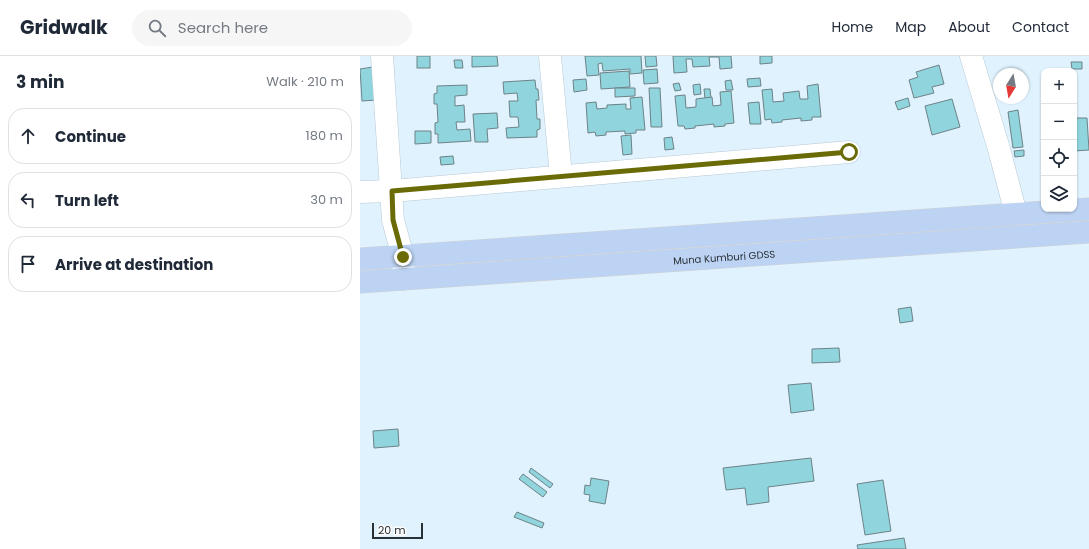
<!DOCTYPE html>
<html lang="en">
<head>
<meta charset="utf-8">
<style>
  :root { --surface:#fff; --page:#f6f6f7; --text:#1f2937; --muted:#747a83; --line:#e0e1e3 }
  body { margin:0; font-family:Poppins,sans-serif; background:var(--page); color:var(--text) }
  .controls { position:absolute; right:12px; top:12px; display:grid; overflow:hidden; border-radius:8px; box-shadow:0 1px 3px #0004 }
  .controls button { width:36px; height:36px; display:grid; place-items:center; padding:0; border:0; border-bottom:1px solid var(--line); background:var(--surface); color:var(--text); font:20px sans-serif }
  .compass { position:absolute; left:633px; top:12px; width:36px; height:36px; border-radius:50%; background:var(--surface); box-shadow:0 1px 3px #0004; rotate:191deg }
  .scale { position:absolute; left:12px; bottom:10px; width:51px; box-sizing:border-box; padding-left:4px; border:2px solid #2a3135; border-top:0; font-size:11px; line-height:14px; white-space:nowrap; color:#2a3135; -webkit-text-stroke:3px #fcfcfc; paint-order:stroke }
  .stop { position:absolute; width:12px; height:12px; margin:-9px; border:3px solid #6a6a06; border-radius:50%; background:#fff }
  .stop.end { background:#6a6a06; border-color:#fff; box-shadow:0 1px 4px #0008 }
  .list { margin:0; padding:0; list-style:none }
  h2 { display:flex; justify-content:space-between; align-items:center; height:52px; margin:0; padding:0 16px; font-size:17px }
  h2 small { font-size:13px; font-weight:400; color:var(--muted) }
  .list li { display:grid; grid-template-columns:26px 1fr auto; gap:12px; align-items:center; box-sizing:border-box; height:56px; margin:0 8px 8px; padding:0 8px; border:1px solid var(--line); border-radius:16px }
  .list b { display:block; font-size:15px; white-space:nowrap }
  .list em { font-size:13px; font-style:normal; color:var(--muted) }
  .icon { flex:none; width:22px; height:22px; fill:none; stroke:currentColor; stroke-width:2; stroke-linecap:round; stroke-linejoin:round }
  .map { position:relative; flex:none; width:729px; height:493px; overflow:hidden }
  header { display:flex; align-items:center; gap:24px; box-sizing:border-box; height:56px; padding:0 20px; background:var(--surface); border-bottom:1px solid var(--line) }
  header strong { font-size:19px }
  nav { display:flex; gap:22px; margin-inline-start:auto; font-size:14px }
  .search { width:280px; height:36px; background:var(--page); display:flex; align-items:center; gap:10px; box-sizing:border-box; padding:0 14px; border-radius:22px; color:var(--muted); font-size:15px }
  main { display:flex }
  aside { flex:1; background:var(--surface) }
  .map>svg:first-child { display:block }
</style>
</head>
<body>
<header>
<strong>Gridwalk</strong>
<div class="search"><svg class="icon" aria-label="search" viewBox="0 0 24 24"><circle cx="10" cy="10" r="6"/><path d="M15 15l6 6"/></svg>Search here</div>
<nav><a>Home</a><a>Map</a><a>About</a><a>Contact</a></nav>
</header>
<main>
<aside>
<h2>3 min<small>Walk · 210 m</small></h2>
<ul class="list">
<li><svg class="icon" aria-label="ahead" viewBox="0 0 24 24"><path d="M12 20V5M6 11l6-6 6 6"/></svg><div><b>Continue</b></div><em>180 m</em></li>
<li><svg class="icon" aria-label="left" viewBox="0 0 24 24"><path d="M17 20v-9H6M10 6l-5 5 5 5"/></svg><div><b>Turn left</b></div><em>30 m</em></li>
<li><svg class="icon" aria-label="arrive" viewBox="0 0 24 24"><path d="M6 21V4h12l-3 4 3 4H6"/></svg><div><b>Arrive at destination</b></div></li>
</ul>
</aside>
<div class="map">
<svg width="729" height="493" viewBox="0 0 729 493">
  <rect width="100%" height="100%" fill="#dff2fe"/>
  <g fill="#90d4de" stroke="#6d8386">
    <rect x="57" y="0" width="13" height="12"/>
    <path d="M112,0H137L138,10L112,11Z"/>
    <path d="M225,0H281L282,17L270,18V13L243,15L242,7L238,8L239,19L227,20Z"/>
    <path d="M285,0H296L297,10L286,11Z"/>
    <path d="M313,0H371L372,12L360,13L359,1H349L350,10L333,11L332,3H326L327,16L314,17Z"/>
    <path d="M400,0H412V7L400,8Z"/>
    <path d="M94,4H102L103,12H95Z"/>
    <path d="M711,6H722V13H712Z"/>
    <path d="M579,9L584,28L572,31L574,37L554,42L549,24L558,21L556,16Z"/>
    <path d="M13,11L16,44L2,45L0,13Z"/>
    <path d="M297,13L298,27L284,28L283,14Z"/>
    <path d="M269,15L270,31L241,33L240,17Z"/>
    <path d="M400,22L401,30L388,31L387,23Z"/>
    <path d="M226,23L227,34L214,36L213,24Z"/>
    <path d="M175,24L176,33H178L179,44H176L177,63H180V73L177,74V81L147,82L146,72L159,71L158,61H150L149,45H158L157,37L144,38L143,26Z"/>
    <path d="M371,24L373,34H366L365,25Z"/>
    <path d="M319,27L321,34L315,35L313,28Z"/>
    <path d="M340,28L341,38L334,39L333,29Z"/>
    <path d="M458,28L461,61H452V64L441,65V62L422,64V66L412,67L411,63L405,64L402,34L412,33L413,46L424,45L423,37L439,35L440,43H448L447,30Z"/>
    <path d="M107,29V39L95,40V50L104,49L105,66H96L97,74L110,73L111,85L78,87V78H75V67L78,66L77,48H74V38L77,37V30Z"/>
    <path d="M255,32H275V40L255,41Z"/>
    <path d="M289,32H300L302,71H291Z"/>
    <path d="M344,33H350L351,42L345,43Z"/>
    <path d="M371,35L374,67L365,68V70L354,71V68L335,70V72L325,73L324,70H318L315,40L325,39L326,52L336,51V43L352,41L353,50L361,49L360,36Z"/>
    <path d="M282,41L285,74H276V77L265,78V75L246,76V79L236,80L235,76L228,77L226,47L236,46L237,53L247,52V49L266,48V53H271L270,42Z"/>
    <path d="M548,42L550,50L538,54L535,46Z"/>
    <path d="M592,43L600,71L572,79L565,50Z"/>
    <path d="M399,46L401,68H390L388,47Z"/>
    <path d="M658,54L663,91L653,92L648,56Z"/>
    <path d="M137,57L138,72L127,73L128,86H115L113,58Z"/>
    <path d="M714,62H727L729,94L714,95Z"/>
    <path d="M55,75H71V87L55,88Z"/>
    <path d="M271,79L272,98L263,99L261,80Z"/>
    <path d="M312,81L314,93L305,94L304,82Z"/>
    <path d="M664,94V100L655,101L654,95Z"/>
    <path d="M93,100L94,108L81,109L80,101Z"/>
    <path d="M551,251L553,265L540,267L538,253Z"/>
    <path d="M479,292L480,306L452,307V293Z"/>
    <path d="M451,327L454,354L431,357L428,329Z"/>
    <path d="M38,373L39,390L14,392L13,375Z"/>
    <path d="M451,402L454,425L408,431L409,446L387,449L385,432L366,434L363,412Z"/>
    <path d="M171,412L193,428L190,432L169,416Z"/>
    <path d="M163,418L187,436L183,441L159,423Z"/>
    <path d="M231,422L249,425L245,448L229,445L230,439L224,438L225,429L230,430Z"/>
    <path d="M523,424L531,475L505,479L497,428Z"/>
    <path d="M157,456L184,467L182,472L154,461Z"/>
    <path d="M544,482L546,493H498L497,489Z"/>
  </g>
  <g fill="none" stroke-linecap="round" stroke-linejoin="round">
    <defs>
      <g id="minor">
        <path d="M22,0L33,164L43,201L44,223"/>
        <path d="M190,0L201,120"/>
        <path d="M611,0L639,93L656,158"/>
        <path d="M0,136L32,135L489,96"/>
      </g>
      <g id="highway">
        <path d="M0,203L729,153"/>
        <path id="s1" d="M0,226L729,176"/>
      </g>
    </defs>
    <use href="#minor" stroke="#b7c9d4" stroke-width="23"/>
    <use href="#highway" stroke="#d0d2d3" stroke-width="23"/>
    <use href="#minor" stroke="#fff" stroke-width="22"/>
    <use href="#highway" stroke="#bdd3f4" stroke-width="22"/>
  </g>
  <g fill="none" stroke-linecap="round" stroke-linejoin="round">
    <path stroke="#6a6a06" stroke-width="5" d="M43,201L33,164L32,135L489,96"/>
  </g>
  <g text-anchor="middle" dominant-baseline="central" stroke-width="3.5" stroke-linejoin="round" paint-order="stroke">
    <g font-size="10" fill="#2a3135" stroke="#fcfcfc">
      <text stroke="none"><textPath href="#s1" startOffset="365">Muna Kumburi GDSS</textPath></text>
    </g>
  </g>
</svg>
<div class="controls">
<button>+</button>
<button>−</button>
<button><svg class="icon" aria-label="locate" viewBox="0 0 24 24"><circle cx="12" cy="12" r="6"/><path d="M12 2v4M12 18v4M2 12h4M18 12h4"/></svg></button>
<button><svg class="icon" aria-label="layers" viewBox="0 0 24 24"><path d="M12 4l9 5-9 5-9-5zM3 14l9 5 9-5"/></svg></button>
</div>
<svg class="compass" viewBox="-18 -18 36 36"><path d="M0-13l5 13h-10z" fill="#e53935"/><path d="M0 13l5-13h-10z" fill="#747a83"/></svg>
<div class="scale">20 m</div>
<div class="stop" style="left:489px;top:96px"></div>
<div class="stop end" style="left:43px;top:201px"></div>
</div>
</main>
</body>
</html>
